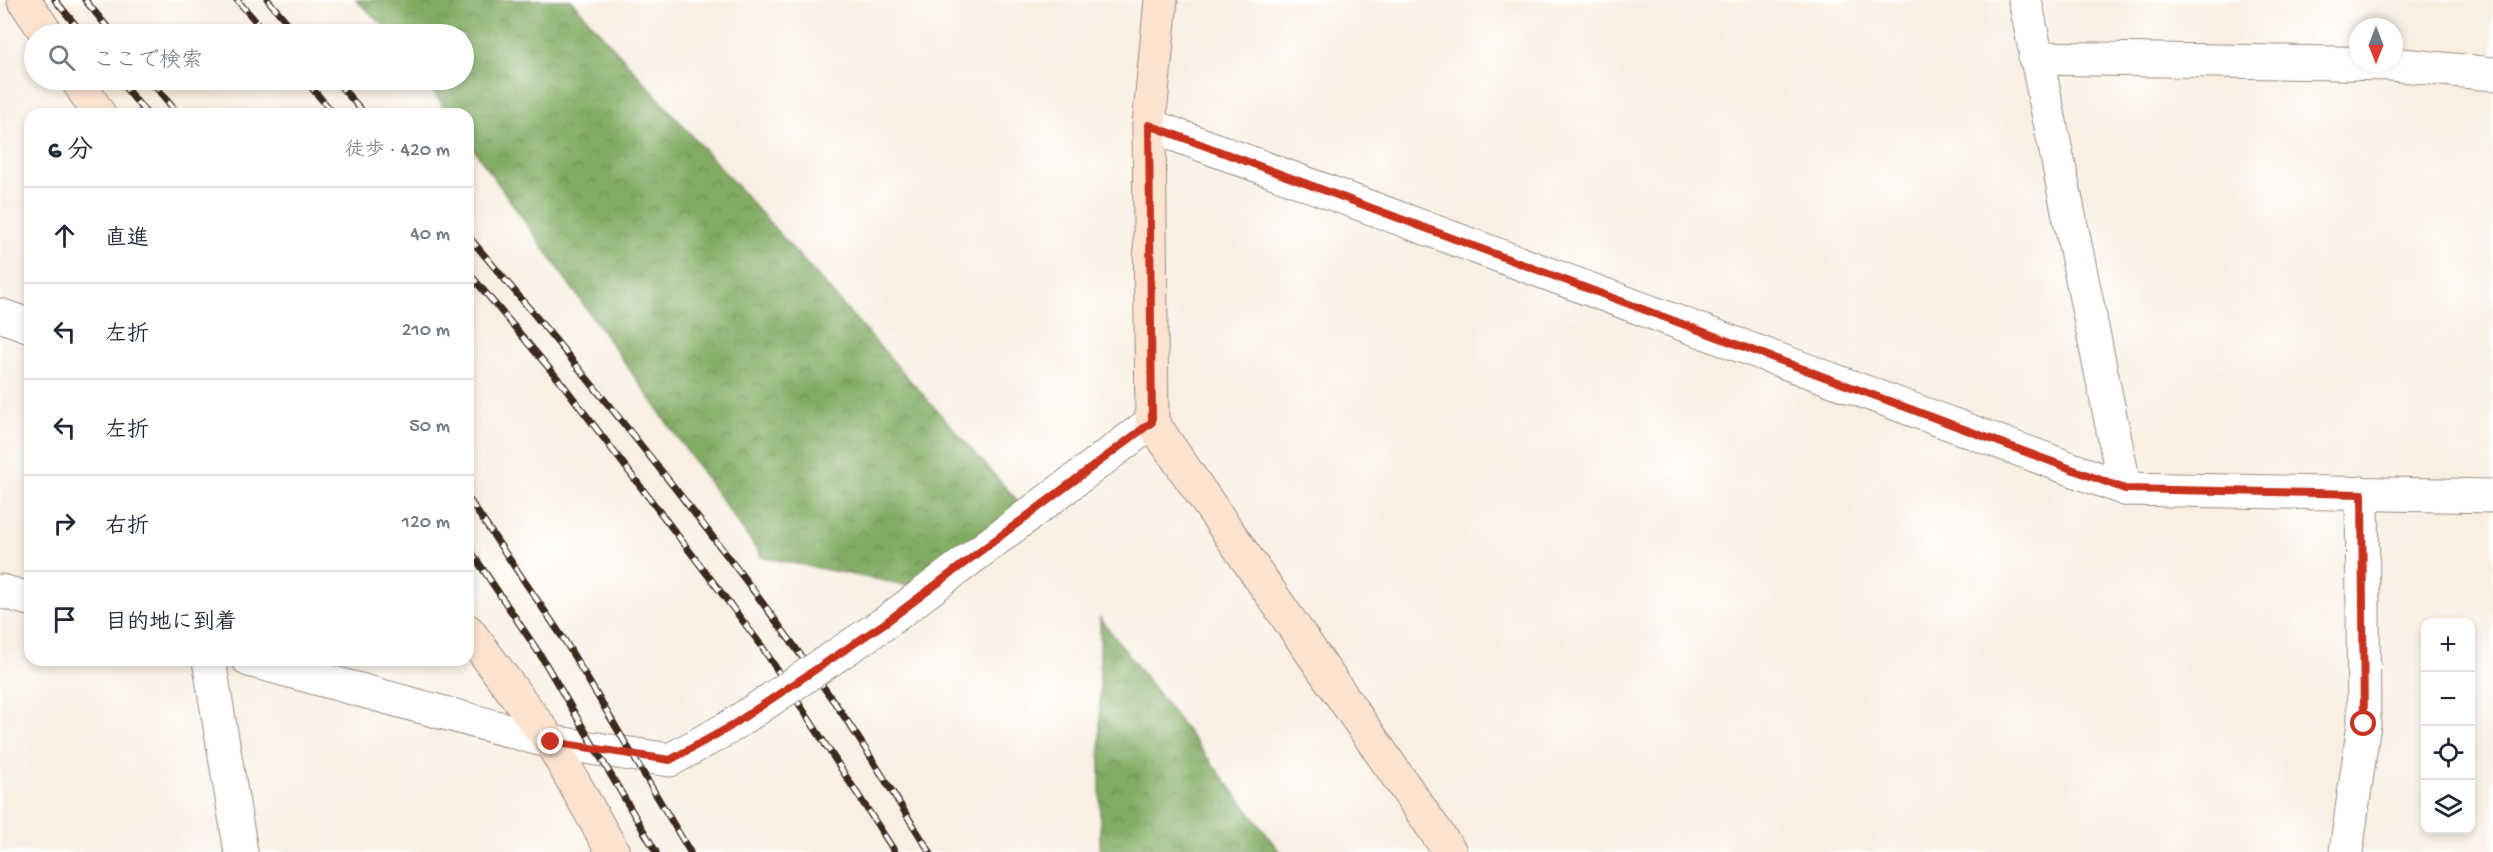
<!DOCTYPE html>
<html lang="ja">
<head>
<meta charset="utf-8">
<style>
  :root { --surface:#fff; --page:#f2f2f3; --text:#1f2937; --muted:#747a83; --line:#e0e1e3 }
  body { margin:0; font-family:"Gochi Hand","Klee One",sans-serif; background:var(--page); color:var(--text) }
  .controls { position:absolute; right:18px; bottom:18px; display:grid; overflow:hidden; border-radius:12px; box-shadow:0 3px 9px #0003 }
  .controls button { width:54px; height:54px; display:grid; place-items:center; padding:0; border:0; border-bottom:2px solid var(--line); background:var(--surface); color:var(--text); font:30px sans-serif }
  .compass { position:absolute; left:2349px; top:18px; width:54px; height:54px; border-radius:50%; background:var(--surface); box-shadow:0 3px 9px #0003; rotate:180deg }
  .stop { position:absolute; width:18px; height:18px; margin:-14px; border:4px solid #c8321e; border-radius:50%; background:#fff }
  .stop.end { background:#c8321e; border-color:#fff; box-shadow:0 2px 6px #0008 }
  .list { margin:0; padding:0; list-style:none }
  h2 { display:flex; justify-content:space-between; align-items:center; height:78px; margin:0; padding:0 24px; font-size:26px }
  h2 small { font-size:20px; font-weight:400; color:var(--muted) }
  .list li { display:grid; grid-template-columns:39px 1fr auto; gap:18px; align-items:center; box-sizing:border-box; height:96px; padding:0 24px; border-top:2px solid var(--line) }
  .list b { display:block; font-size:22px; white-space:nowrap }
  .list em { font-size:20px; font-style:normal; color:var(--muted) }
  .icon { flex:none; width:33px; height:33px; fill:none; stroke:currentColor; stroke-width:2; stroke-linecap:round; stroke-linejoin:round }
  .map { position:relative; flex:none; width:2493px; height:852px; overflow:hidden }
  .search { position:absolute; background:var(--surface); box-shadow:0 3px 9px #0003; left:24px; top:24px; width:450px; height:66px; display:flex; align-items:center; gap:15px; box-sizing:border-box; padding:0 21px; border-radius:33px; color:var(--muted); font-size:22px }
  .panel { position:absolute; background:var(--surface); box-shadow:0 3px 9px #0003; left:24px; top:108px; width:450px; height:558px; border-radius:18px }
  .map>svg:first-child { display:block }
</style>
</head>
<body>
<div class="map">
<svg width="2493" height="852" viewBox="0 0 2493 852">
  <defs>
    <pattern id="forest-crowns" width="20" height="18" patternUnits="userSpaceOnUse" patternTransform="scale(1.5)"><rect width="20" height="18" fill="#82ac64"/><path d="M2 6a3 3 0 1 1 6 0M12 15a3 3 0 1 1 6 0" fill="none" stroke="#6c8c52"/></pattern>
  </defs>
  <rect width="100%" height="100%" fill="#fff"/>
  <filter id="ink" filterUnits="userSpaceOnUse"><feTurbulence type="fractalNoise" baseFrequency=".0167" numOctaves="2"/><feDisplacementMap in="SourceGraphic" scale="12" xChannelSelector="R" yChannelSelector="G"/><feConvolveMatrix kernelMatrix="1 2 1 2 8 2 1 2 1" color-interpolation-filters="sRGB"/></filter>
  <filter id="wash" filterUnits="userSpaceOnUse"><feTurbulence type="fractalNoise" baseFrequency=".008" numOctaves="4" result="noise"/><feDisplacementMap in="SourceGraphic" scale="24" xChannelSelector="R" yChannelSelector="G"/><feGaussianBlur stdDeviation="1.35" result="paint"/><feColorMatrix in="noise" values="0 0 0 0 0 0 0 0 0 0 0 0 0 0 0 0 0 1.4 0 .05"/><feComposite in="paint" operator="in"/></filter>
  <g filter="url(#wash)">
    <rect width="100%" height="100%" fill="#f9efe2"/>
    <g fill="url(#forest-crowns)" stroke="#5e6b41" stroke-width="1.5">
      <path d="M356,0H571L1039,525L916,587L762,557L468,141V114H449L425,80H464V34H393Z"/>
      <path d="M1100,618L1280,852H1100Z"/>
    </g>
  </g>
  <g filter="url(#ink)">
    <g fill="none" stroke-linecap="round" stroke-linejoin="round">
      <defs>
        <g id="street">
          <path d="M2025,0L2125,489"/>
          <path d="M2035,58L2392,64L2493,74"/>
          <path d="M1149,125L2125,489L2493,496"/>
          <path d="M0,315L30,326"/>
          <path d="M0,591L30,599"/>
          <path d="M885,623L1152,422"/>
          <path d="M209,660L241,852"/>
          <path d="M249,660L551,742L670,760L728,728"/>
          <path d="M2346,852L2364,724L2362,493"/>
        </g>
        <g id="secondary">
          <path d="M24,0L47,34"/>
          <path d="M1161,0L1149,125L1152,422L1450,852"/>
          <path d="M77,80L99,114"/>
          <path d="M468,631L551,742L613,852"/>
        </g>
      </defs>
      <use href="#street" stroke="#9a8c80" stroke-width="35"/>
      <use href="#secondary" stroke="#9a8c80" stroke-width="35"/>
      <use href="#street" stroke="#fff" stroke-width="33"/>
      <use href="#secondary" stroke="#fde4d0" stroke-width="33"/>
      <defs>
        <g id="rail">
          <path d="M55,0L83,34"/>
          <path d="M85,0L113,34"/>
          <path d="M237,0L267,34"/>
          <path d="M268,0L297,34"/>
          <path d="M119,80L147,114"/>
          <path d="M150,80L178,114"/>
          <path d="M305,80L334,114"/>
          <path d="M335,80L365,114"/>
          <path d="M468,236C595,385 719,538 832,699C867,748 897,801 930,852"/>
          <path d="M468,272L564,386L761,645L895,852"/>
          <path d="M468,498L565,641L690,852"/>
          <path d="M468,547L541,656L656,852"/>
        </g>
      </defs>
      <use href="#rail" stroke="#3b2a1e" stroke-width="7"/>
      <use href="#rail" stroke="#fff" stroke-width="4.5" stroke-dasharray="14" stroke-linecap="butt"/>
      <defs>
        <path id="street-bridge" d="M728,728L885,623"/>
      </defs>
      <use href="#street-bridge" stroke="#9a8c80" stroke-width="35" stroke-linecap="butt"/>
      <use href="#street-bridge" stroke="#fff" stroke-width="33"/>
    </g>
  </g>
  <g fill="none" stroke-linecap="round" stroke-linejoin="round" filter="url(#ink)">
    <path stroke="#c8321e" stroke-width="8" d="M551,742L670,760L728,728L885,623L1152,422L1149,125L2125,489L2362,494L2364,724"/>
  </g>
</svg>
<div class="controls">
<button>+</button>
<button>−</button>
<button><svg class="icon" aria-label="locate" viewBox="0 0 24 24"><circle cx="12" cy="12" r="6"/><path d="M12 2v4M12 18v4M2 12h4M18 12h4"/></svg></button>
<button><svg class="icon" aria-label="layers" viewBox="0 0 24 24"><path d="M12 4l9 5-9 5-9-5zM3 14l9 5 9-5"/></svg></button>
</div>
<svg class="compass" viewBox="-18 -18 36 36"><path d="M0-13l5 13h-10z" fill="#e53935"/><path d="M0 13l5-13h-10z" fill="#747a83"/></svg>
<div class="stop" style="left:2364px;top:724px"></div>
<div class="stop end" style="left:551px;top:742px"></div>
<div class="search"><svg class="icon" aria-label="search" viewBox="0 0 24 24"><circle cx="10" cy="10" r="6"/><path d="M15 15l6 6"/></svg>ここで検索</div>
<section class="panel">
<h2>6 分<small>徒歩 · 420 m</small></h2>
<ul class="list">
<li><svg class="icon" aria-label="ahead" viewBox="0 0 24 24"><path d="M12 20V5M6 11l6-6 6 6"/></svg><div><b>直進</b></div><em>40 m</em></li>
<li><svg class="icon" aria-label="left" viewBox="0 0 24 24"><path d="M17 20v-9H6M10 6l-5 5 5 5"/></svg><div><b>左折</b></div><em>210 m</em></li>
<li><svg class="icon" aria-label="left" viewBox="0 0 24 24"><path d="M17 20v-9H6M10 6l-5 5 5 5"/></svg><div><b>左折</b></div><em>50 m</em></li>
<li><svg class="icon" aria-label="right" viewBox="0 0 24 24"><path d="M7 20v-9h11M14 6l5 5-5 5"/></svg><div><b>右折</b></div><em>120 m</em></li>
<li><svg class="icon" aria-label="arrive" viewBox="0 0 24 24"><path d="M6 21V4h12l-3 4 3 4H6"/></svg><div><b>目的地に到着</b></div></li>
</ul>
</section>
</div>
</body>
</html>
